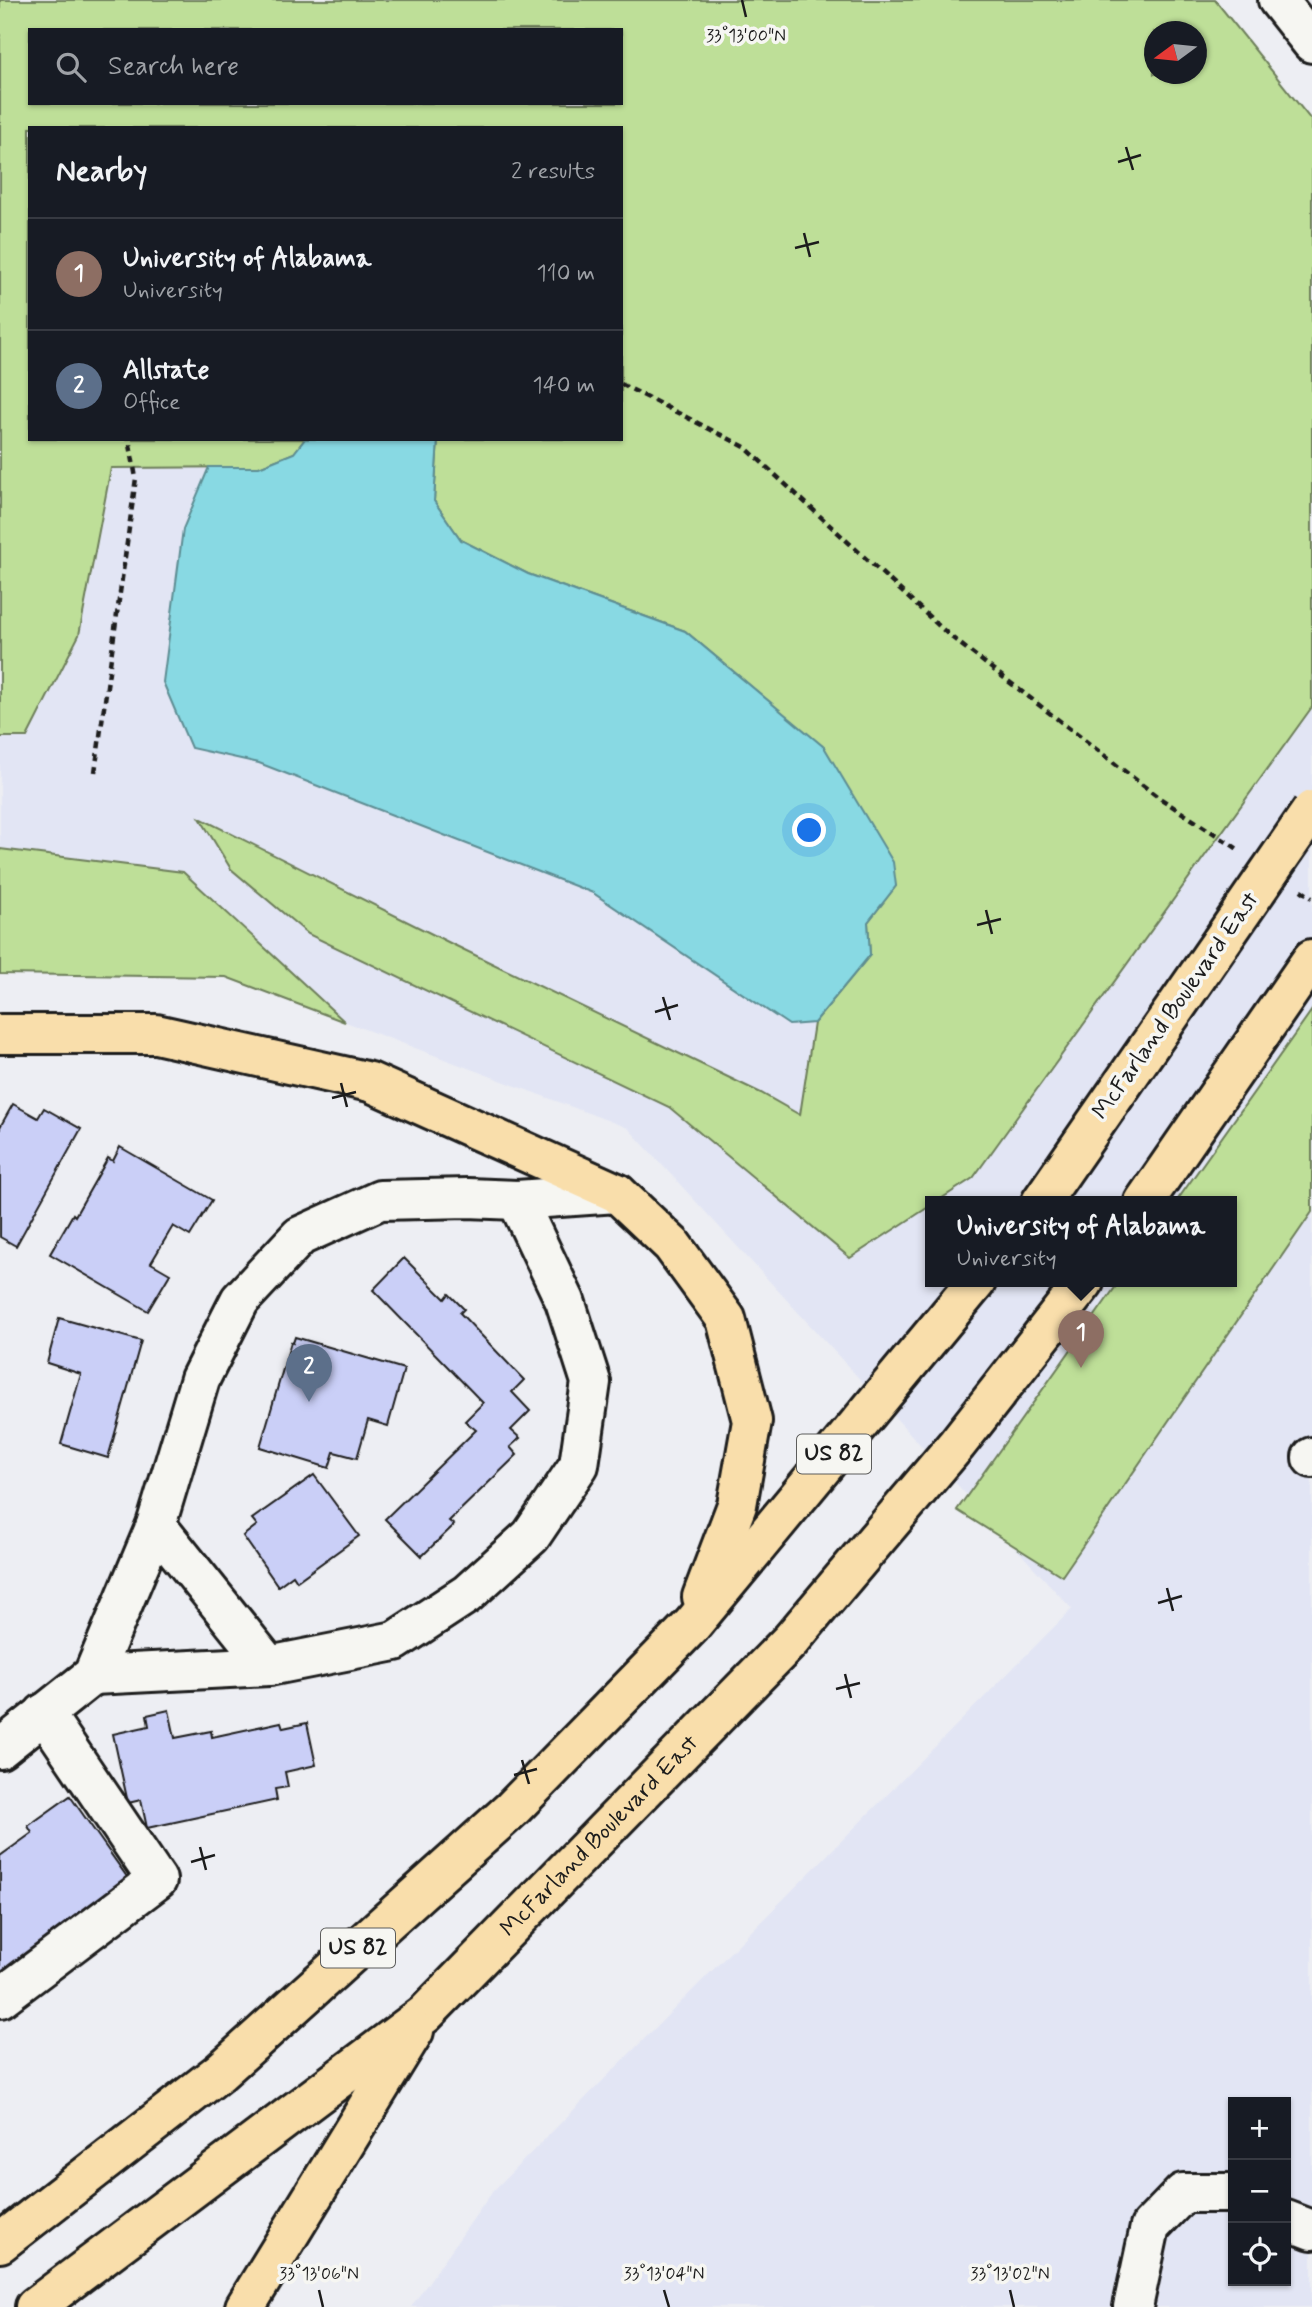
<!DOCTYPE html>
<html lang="en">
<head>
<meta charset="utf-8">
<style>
  :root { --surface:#171b24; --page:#242831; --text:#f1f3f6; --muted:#9ea1a6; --line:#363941; --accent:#7c3aed }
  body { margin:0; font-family:Mynerve,sans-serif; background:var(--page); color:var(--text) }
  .controls { position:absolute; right:21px; bottom:21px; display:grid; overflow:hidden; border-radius:0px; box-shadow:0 2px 5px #0004 }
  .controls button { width:63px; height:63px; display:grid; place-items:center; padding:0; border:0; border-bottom:2px solid var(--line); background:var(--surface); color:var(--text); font:35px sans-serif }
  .compass { position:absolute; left:1144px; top:21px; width:63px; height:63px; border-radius:50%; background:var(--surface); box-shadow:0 2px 5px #0004; rotate:255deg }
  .you { position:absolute; left:810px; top:831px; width:24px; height:24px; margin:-18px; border:5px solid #fff; border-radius:50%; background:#1a73e8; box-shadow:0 0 0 10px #1a73e833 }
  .badge { display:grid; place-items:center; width:46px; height:46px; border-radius:50%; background:var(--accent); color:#fff; font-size:23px; font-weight:700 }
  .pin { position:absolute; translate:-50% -58px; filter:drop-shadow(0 2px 4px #0008) }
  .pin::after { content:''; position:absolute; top:37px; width:24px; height:21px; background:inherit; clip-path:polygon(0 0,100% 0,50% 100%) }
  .popup { position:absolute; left:925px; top:1196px; width:312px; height:91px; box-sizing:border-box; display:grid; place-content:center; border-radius:0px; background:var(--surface); filter:drop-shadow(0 2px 5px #0005); font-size:23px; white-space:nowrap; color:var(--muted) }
  .popup b { font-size:26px; color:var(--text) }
  .popup::after { content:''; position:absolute; left:50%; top:100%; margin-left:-14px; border:14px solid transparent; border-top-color:var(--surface) }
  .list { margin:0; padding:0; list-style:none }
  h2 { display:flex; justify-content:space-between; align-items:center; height:91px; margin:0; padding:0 28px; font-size:30px }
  h2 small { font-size:23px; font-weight:400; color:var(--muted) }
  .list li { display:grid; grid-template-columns:46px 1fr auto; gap:21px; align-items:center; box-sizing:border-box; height:112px; padding:0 28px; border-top:2px solid var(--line) }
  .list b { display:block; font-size:26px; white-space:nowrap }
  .list p { margin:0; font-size:23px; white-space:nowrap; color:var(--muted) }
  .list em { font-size:23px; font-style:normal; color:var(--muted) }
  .icon { flex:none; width:38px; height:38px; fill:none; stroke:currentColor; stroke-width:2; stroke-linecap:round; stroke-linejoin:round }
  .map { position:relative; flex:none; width:1312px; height:2307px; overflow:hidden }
  .search { position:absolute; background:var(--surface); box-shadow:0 2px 5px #0004; left:28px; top:28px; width:595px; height:77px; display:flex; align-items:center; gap:18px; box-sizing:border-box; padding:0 24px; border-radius:0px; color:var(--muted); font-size:26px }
  .panel { position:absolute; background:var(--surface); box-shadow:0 2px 5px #0004; left:28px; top:126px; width:595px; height:315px; border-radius:0px }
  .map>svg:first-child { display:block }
</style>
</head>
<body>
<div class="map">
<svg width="1312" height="2307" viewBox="0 0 1312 2307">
  <rect width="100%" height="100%" fill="#edeef3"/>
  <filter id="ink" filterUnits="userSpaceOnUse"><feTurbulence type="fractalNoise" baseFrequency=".0143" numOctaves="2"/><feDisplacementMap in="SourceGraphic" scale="14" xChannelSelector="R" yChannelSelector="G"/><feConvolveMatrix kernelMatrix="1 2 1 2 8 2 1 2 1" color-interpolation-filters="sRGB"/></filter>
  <g filter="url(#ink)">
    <path fill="#e2e5f4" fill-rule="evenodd" d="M0,0H1091L1154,74H1196L1312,173V2307H411L493,2191L1072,1609L628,1128L226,977L0,974ZM30,30H621V103H30ZM30,128H621V439H30ZM930,1202H1232V1282H930ZM1233,2102H1286V2281H1233Z"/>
    <g fill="#bedf98" stroke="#6d7e5a" stroke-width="2" fill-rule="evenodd">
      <path d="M0,0H1215L1312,121V707L973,1178L936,1202H930V1206L850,1258L669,1107L308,934L231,869L200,818L452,944L761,1093L800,1115L814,1023L870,955L868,922L896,886L823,747L685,631L528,574L461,540L434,501L438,439H621V128H30V439H305L294,453L259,467L111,468L79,635L27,737H0ZM30,30H621V103H30ZM1154,32H1196V74H1154Z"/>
      <path d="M0,849L183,872L345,1022L226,977L0,974Z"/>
      <path d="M1312,1010V1212L1062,1576L957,1510L1119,1282H1232V1202H1176Z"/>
    </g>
    <path fill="#88d9e3" stroke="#5d8d93" stroke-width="2" d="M305,439H438L434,501L461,540L528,574L685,631L824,747L893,862L896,886L868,922L870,955L814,1023L789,1025L593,893L259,763L191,748L163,682L183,529L209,467H259L294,453Z"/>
    <g fill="#cacff7" stroke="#1c1c1c" stroke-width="2">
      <path d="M13,1104L38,1118L44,1108L81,1129L16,1246L0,1237V1127Z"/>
      <path d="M120,1147L212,1200L190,1236L173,1226L151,1263L170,1274L148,1311L50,1254L73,1214L75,1216L108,1158L113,1161Z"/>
      <path d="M404,1258L445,1299L449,1294L464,1309L460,1313L524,1380L512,1392L530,1411L511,1430L520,1438L510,1447L517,1455L449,1521L454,1525L422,1556L385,1519L476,1430L465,1421L483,1403L373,1290Z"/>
      <path d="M59,1318L141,1341L108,1458L61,1444L81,1374L47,1363Z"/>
      <path d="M295,1337L404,1369L388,1426L368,1420L357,1458L334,1452L329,1468L260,1447L291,1342L293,1343Z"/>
      <path d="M314,1475L359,1536L297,1581L293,1575L278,1586L243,1536L257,1525L252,1519Z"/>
      <path d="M169,1710L175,1738L211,1731L212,1737L281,1722L283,1728L307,1723L316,1765L285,1772L288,1787L275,1789L277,1800L147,1828L141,1800L128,1803L113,1734L149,1726L147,1715Z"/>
      <path d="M70,1796L132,1884L0,1978V1856L32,1833L28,1826Z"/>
    </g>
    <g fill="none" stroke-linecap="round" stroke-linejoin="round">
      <defs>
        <g id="minor">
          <path d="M1278,0L1312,43"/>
          <path d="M1312,1457V1458"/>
          <path d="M156,1525L269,1666L395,1641L467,1594L531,1536L579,1465L591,1382L565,1301L517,1200"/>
          <path d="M93,1675L269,1666"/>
          <path d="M0,1749L93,1675L156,1525L200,1379L240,1300L300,1236L380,1200L468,1198L517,1200L617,1193"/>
          <path d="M0,1998L157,1880L44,1713"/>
          <path d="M1286,2220L1312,2230"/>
          <path d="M1133,2307L1150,2227L1183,2193H1233"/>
        </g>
        <g id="highway">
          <path d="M0,1034H156L370,1082L617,1193L672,1245L726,1319L752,1421L737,1505L702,1597"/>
          <path d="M1041,1202L1221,942"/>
          <path d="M1144,1202L1312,959"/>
          <path d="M0,2243L220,2072L512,1809L692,1625L976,1282"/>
          <path id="s1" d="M35,2307L425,2014L791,1640L957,1444L1084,1282"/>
          <path d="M245,2307L414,2031"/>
        </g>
      </defs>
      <use href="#minor" stroke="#1c1c1c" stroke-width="44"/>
      <use href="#highway" stroke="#1c1c1c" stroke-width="44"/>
      <g stroke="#1c1c1c" stroke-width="4.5" stroke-dasharray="7 5" stroke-linecap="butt">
        <path d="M621,384L745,447L950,636L1158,797L1241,851"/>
        <path d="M95,772L136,478L129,439"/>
        <path d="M1301,890L1312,898"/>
      </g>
      <use href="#minor" stroke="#f6f6f2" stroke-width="38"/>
      <use href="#highway" stroke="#f9deab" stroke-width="38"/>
      <defs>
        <path id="highway-bridge" d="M1221,942L1312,810"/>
      </defs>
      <use href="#highway-bridge" stroke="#1c1c1c" stroke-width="44" stroke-linecap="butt"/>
      <use href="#highway-bridge" stroke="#f9deab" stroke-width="38"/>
    </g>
  </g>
  <path fill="none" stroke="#1c1c1c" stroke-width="2.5" d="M742,0L746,17M1126,147L1133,170M1118,162L1141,155M804,233L810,257M795,248L819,242M986,910L992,934M977,925L1001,919M663,997L670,1020M655,1012L678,1005M341,1083L347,1107M332,1098L356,1092M1167,1588L1173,1611M1158,1603L1182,1596M845,1674L851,1698M836,1689L860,1683M522,1760L529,1784M514,1775L537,1769M200,1847L206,1870M191,1862L215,1855M319,2290L323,2307M664,2290L669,2307M1010,2290L1014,2307"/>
  <g text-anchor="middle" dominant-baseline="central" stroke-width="7" stroke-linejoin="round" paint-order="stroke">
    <g fill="#f6f6f2" stroke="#5d5d5c" stroke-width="2">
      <rect x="797" y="1434.5" width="74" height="39" rx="5"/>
      <rect x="321" y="1928.5" width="74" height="39" rx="5"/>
    </g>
    <g font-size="23" font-weight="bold" fill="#1c1c1c">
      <text x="834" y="1454">US 82</text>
      <text x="358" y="1948">US 82</text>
    </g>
    <g font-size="24" fill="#1c1c1c" stroke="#f6f6f2">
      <text transform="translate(1176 1006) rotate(-55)">McFarland Boulevard East</text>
      <text stroke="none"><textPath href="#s1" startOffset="737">McFarland Boulevard East</textPath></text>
    </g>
  </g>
  <g font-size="18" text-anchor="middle" fill="#1c1c1c" stroke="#f6f6f2" stroke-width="7" stroke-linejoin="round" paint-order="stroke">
    <text x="746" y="41">33°13'00"N</text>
    <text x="319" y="2279">33°13'06"N</text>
    <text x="664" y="2279">33°13'04"N</text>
    <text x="1010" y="2279">33°13'02"N</text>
  </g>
</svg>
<div class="controls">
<button>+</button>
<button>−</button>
<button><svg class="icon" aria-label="locate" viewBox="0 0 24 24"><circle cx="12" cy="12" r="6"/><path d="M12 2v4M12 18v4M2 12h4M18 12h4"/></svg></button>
</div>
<svg class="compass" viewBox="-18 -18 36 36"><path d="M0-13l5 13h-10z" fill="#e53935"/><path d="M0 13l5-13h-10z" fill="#9ea1a6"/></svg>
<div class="you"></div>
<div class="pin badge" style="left:1081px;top:1368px;background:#8d6e63">1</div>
<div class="popup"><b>University of Alabama</b>University</div>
<div class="pin badge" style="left:309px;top:1402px;background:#5c6f8a">2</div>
<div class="search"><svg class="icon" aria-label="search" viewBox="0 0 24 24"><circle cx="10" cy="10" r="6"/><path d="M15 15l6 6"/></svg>Search here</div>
<section class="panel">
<h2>Nearby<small>2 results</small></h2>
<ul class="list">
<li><span class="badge" style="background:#8d6e63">1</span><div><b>University of Alabama</b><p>University</p></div><em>110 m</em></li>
<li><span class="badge" style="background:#5c6f8a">2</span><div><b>Allstate</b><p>Office</p></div><em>140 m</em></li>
</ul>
</section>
</div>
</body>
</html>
